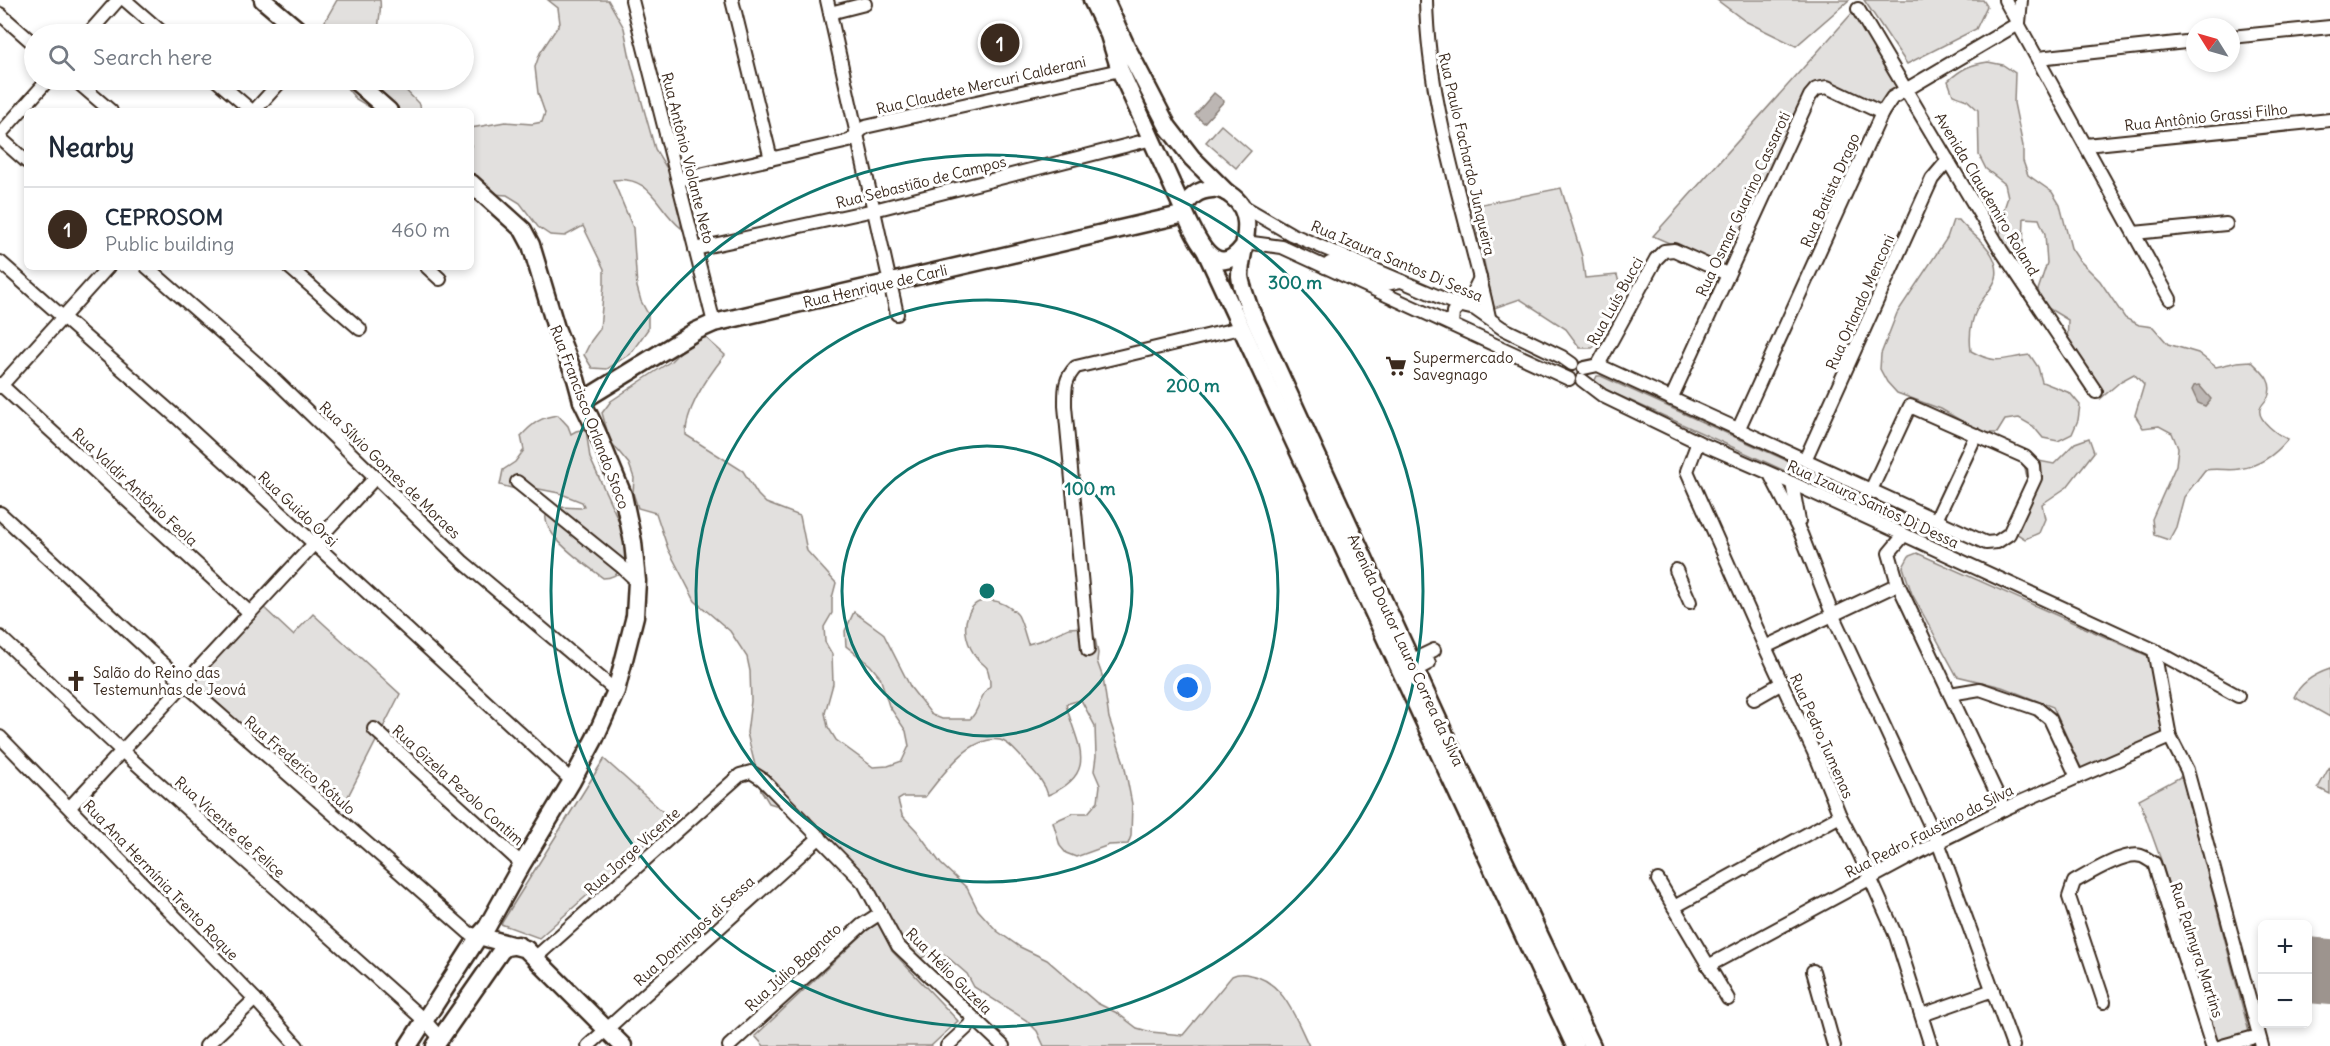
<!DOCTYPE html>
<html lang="en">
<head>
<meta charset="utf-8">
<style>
  :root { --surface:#fff; --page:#f2f2f3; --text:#1f2937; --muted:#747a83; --line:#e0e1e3; --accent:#3b2a1e }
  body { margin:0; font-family:Delius,sans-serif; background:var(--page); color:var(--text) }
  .controls { position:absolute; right:18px; bottom:18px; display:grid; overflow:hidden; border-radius:9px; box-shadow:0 3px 9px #0003 }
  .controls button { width:54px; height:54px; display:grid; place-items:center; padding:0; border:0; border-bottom:2px solid var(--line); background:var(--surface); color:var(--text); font:30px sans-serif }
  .compass { position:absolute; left:2186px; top:18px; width:54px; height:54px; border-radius:50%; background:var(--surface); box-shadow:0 3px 9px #0003; rotate:307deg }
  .you { position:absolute; left:1188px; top:688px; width:21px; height:21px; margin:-15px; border:4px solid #fff; border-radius:50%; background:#1a73e8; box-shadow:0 0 0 9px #1a73e833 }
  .badge { display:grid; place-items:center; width:39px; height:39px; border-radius:50%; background:var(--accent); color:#fff; font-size:20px; font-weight:700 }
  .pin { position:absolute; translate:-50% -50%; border:3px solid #fff; box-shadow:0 2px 6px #0006 }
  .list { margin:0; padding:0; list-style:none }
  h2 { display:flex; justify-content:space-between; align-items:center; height:78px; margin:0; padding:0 24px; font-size:26px }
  h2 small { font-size:20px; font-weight:400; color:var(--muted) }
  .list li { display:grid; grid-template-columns:39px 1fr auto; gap:18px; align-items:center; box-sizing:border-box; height:84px; padding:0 24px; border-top:2px solid var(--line) }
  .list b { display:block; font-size:22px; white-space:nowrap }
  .list p { margin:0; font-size:20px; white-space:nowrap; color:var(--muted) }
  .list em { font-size:20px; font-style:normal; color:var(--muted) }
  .icon { flex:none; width:33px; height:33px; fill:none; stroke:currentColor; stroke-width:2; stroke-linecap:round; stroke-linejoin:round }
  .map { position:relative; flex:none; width:2330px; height:1046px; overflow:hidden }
  .search { position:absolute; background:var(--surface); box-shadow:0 3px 9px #0003; left:24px; top:24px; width:450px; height:66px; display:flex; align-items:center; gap:15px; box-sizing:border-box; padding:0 21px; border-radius:33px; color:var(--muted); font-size:22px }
  .panel { position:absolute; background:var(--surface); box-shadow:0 3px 9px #0003; left:24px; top:108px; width:450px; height:162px; border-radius:9px }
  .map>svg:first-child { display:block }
</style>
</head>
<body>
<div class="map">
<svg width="2330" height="1046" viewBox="0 0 2330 1046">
  <rect width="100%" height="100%" fill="#fff"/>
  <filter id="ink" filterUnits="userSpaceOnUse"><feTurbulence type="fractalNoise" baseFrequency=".0167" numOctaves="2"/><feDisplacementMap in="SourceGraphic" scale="12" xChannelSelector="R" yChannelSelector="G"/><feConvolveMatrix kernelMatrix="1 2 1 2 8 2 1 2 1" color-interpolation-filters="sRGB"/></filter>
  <g filter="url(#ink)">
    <g fill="#e2e0de" stroke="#8e857e" stroke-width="1.5">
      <path d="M337,0H380C382,12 377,22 379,34H325V21Z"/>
      <path d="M548,0H608L624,28L631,63L655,149L666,167L688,183L694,191L682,216L681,228C656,208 652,175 613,180L633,228L637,287L641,301L648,314V329L631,353L607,369L592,368L584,355L591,341L600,329L604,284V269L583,226L565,236L550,235L538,227L520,203L507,195L492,194L471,185V128L505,122L532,124L542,122L545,113L538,93L535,67L540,53L560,23L558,8Z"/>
      <path d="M1717,0H1849L1796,46L1745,21Z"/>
      <path d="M1864,0H1983L1987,6L1976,29L1907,64Z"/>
      <path d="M1854,11L1901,87L1878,106L1825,82L1808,89L1724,267L1653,236Z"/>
      <path d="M1988,62L2003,65L2015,73L2014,103L2023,146V161L2028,175L2052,192L2060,205L2071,248L2079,260L2100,281L2125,318L2139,325L2153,327L2168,344L2198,353L2216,367L2237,362L2251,361C2261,371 2275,381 2268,397C2266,401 2261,405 2260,409C2257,420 2279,436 2288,439C2276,454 2259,466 2239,469C2231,471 2217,468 2205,470L2184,497L2176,527L2169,540L2154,535L2152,519L2176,465L2178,448L2172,433L2159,426L2143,428L2135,415L2144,385L2134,374L2121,381L2100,399L2067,348L2068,320L2043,305L2038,290L2047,263L2045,234L2039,219L2024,218L2023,247L2012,257L2000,237L2003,212L2008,197L2005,184L1986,169L1979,155L1978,110L1967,100L1953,95L1948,81C1961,69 1971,64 1988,62Z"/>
      <path d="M343,80H396L420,105L421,111H376L356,99L346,87Z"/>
      <path d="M1221,125L1251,151L1236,168L1206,142Z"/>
      <path d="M1561,188L1582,256L1585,278L1617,275L1625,305L1611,334L1592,348H1580L1566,329L1520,299L1494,308L1472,206Z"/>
      <path d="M1953,220H1959C1968,232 1985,241 1992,255C2006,282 1986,289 1977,309C1970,323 1969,336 1971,351C1998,366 2002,358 2030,355L2038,367L2042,382L2070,393L2080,405L2078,420L2072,434L2058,441L2043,438L2033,426L2019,418L2005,420L1997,433H1982L1941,409L1897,393L1887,382L1880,369L1881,354L1897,313L1947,238Z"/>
      <path d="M705,337L725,355C709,375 685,409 686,435L743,471L758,495L766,503L800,516L807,551L836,583L832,598V613L824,627L825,642L832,654L833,684L825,713L828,727L836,740L873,767L888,766L902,761L909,746L906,731L889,706L880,677L870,665L846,646L845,631L854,612L883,633L911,688L932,715L942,719H970C980,711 979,695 990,686C990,681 989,673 987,668C985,665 980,662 977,658C968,647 962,629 968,615C976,592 1004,599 1017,614C1021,618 1025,636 1028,644L1042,640L1069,628L1084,627L1095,638L1098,653L1097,661L1103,678L1109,718L1124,763L1132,804L1131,836L1128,844L1109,845L1076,857L1066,853L1060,846L1053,822L1073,813H1088L1098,801L1100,785L1094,771L1096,756L1095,726L1081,700L1066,704C1075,743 1102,772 1048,795C1044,780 1032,770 1022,758C1016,752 1009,742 1000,740C969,735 941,777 925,797H903L898,800L902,815L917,831L941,864L967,888L978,910L997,931L1020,947L1047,960L1097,1003L1117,1013L1137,1028L1151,1032L1183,1035L1232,976C1238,973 1243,973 1250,975C1283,980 1296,1019 1309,1046H1044L1037,1031L1026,1020L974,987L967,974L944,954H929L916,961L902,958L885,936L892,951L958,1021L931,1046H764L755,1036L875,923V897L817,831L810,817L797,809L782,807L769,803L761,790L747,733L751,701L750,671L747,657L730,631L695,601L668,549L656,513L638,508L633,493L634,478L629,464L610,441L602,413L611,401L671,361L682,350Z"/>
      <path d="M1597,376H1601L1937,529L1933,538L1598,386L1594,382Z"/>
      <path d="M558,415L568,426L571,434L576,431L586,429L590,458L628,541C628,559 624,578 603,578C588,566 534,531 548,510L560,507L581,508L584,506L582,502L559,493L524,486L515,489L500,485L503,470L515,462L524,450L521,436C533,423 541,417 558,415Z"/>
      <path d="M2089,438L2094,452L2067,487L2042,504L2045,519L2039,533L2025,539L2014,532L2028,482L2025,468L2039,461L2054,464L2075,443Z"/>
      <path d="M1917,553L2148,656L2165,734L2082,770L2053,707L2002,687L1957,676L1912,594L1903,567L1909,556Z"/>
      <path d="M263,607L293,635L313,614L400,694L339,814L195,682Z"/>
      <path d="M2330,669V717L2294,697C2301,682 2315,674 2330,669Z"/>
      <path d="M604,759L672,820L539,938L501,924Z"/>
      <path d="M2330,766V794L2318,788Z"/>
      <path d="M2182,776L2249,1032L2217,1043L2161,860L2139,799Z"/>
    </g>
    <g fill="#bcb6b3" stroke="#887e77" stroke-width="1.5">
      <path d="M1214,93L1224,101L1204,123L1195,115Z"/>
      <path d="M2199,385L2211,399L2205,406L2198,403L2192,390L2194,386Z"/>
    </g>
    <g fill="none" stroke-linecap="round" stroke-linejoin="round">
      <path stroke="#9d948e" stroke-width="66" d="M2308,970L2330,972"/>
      <defs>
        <g id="street">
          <path d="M125,0L164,34"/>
          <path d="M632,0L714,323"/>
          <path d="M732,0L771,159"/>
          <path d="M827,0L897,314"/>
          <path d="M1426,0C1428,108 1466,212 1489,317"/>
          <path d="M2005,0L2170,299"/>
          <path d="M1858,9L2001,250L2096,392"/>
          <path d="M830,13L865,4"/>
          <path d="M0,14L34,44"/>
          <path d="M2019,23L2021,0"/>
          <path d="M88,34L118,0"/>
          <path d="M2231,37L2330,27"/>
          <path d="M2038,58L2195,41"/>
          <path d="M75,80L111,111"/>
          <path d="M216,80L252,111"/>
          <path d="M254,111L282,80"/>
          <path d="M0,134L48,80"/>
          <path d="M0,138L27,162"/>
          <path d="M2086,145L2330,120"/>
          <path d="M678,180L849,141L865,127L1120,70"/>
          <path d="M1241,205L1291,234L1458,305L1475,309L1502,328L1562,357L1572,364"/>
          <path d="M2134,233L2226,224"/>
          <path d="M1245,242L1282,247L1569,379"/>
          <path d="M695,249L874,210L1152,139"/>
          <path d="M0,262L180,420L572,781"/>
          <path d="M147,267L270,375L462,561L616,691"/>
          <path d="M289,267L360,329"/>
          <path d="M427,267L440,279"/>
          <path d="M1325,267L1330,263H1338L1379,282L1387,284L1401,281"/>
          <path d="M1452,324L1453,312L1472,294L1480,278"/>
          <path d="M1598,365L1656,259L1664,251L1674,250L1727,274"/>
          <path d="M1584,368L1598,365L1986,543L1997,542L2009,534L2035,478L2034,466L2025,457L1910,406L1871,490"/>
          <path d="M1582,380L1603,396L1698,442L1792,483L2154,650L2238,696"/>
          <path d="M0,384L250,613"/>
          <path d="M0,387L108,267"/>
          <path d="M1671,399L1810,96L1816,89L1827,87L1882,113"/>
          <path d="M1738,430L1882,113L1892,98L2019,23"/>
          <path d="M1698,442L1687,471L1765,647L1818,761L1840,816L1859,853L1896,936L1931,1046"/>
          <path d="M1805,460L1932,179L1948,160"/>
          <path d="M1770,474L1801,534L1833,616L1938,842L2013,1046"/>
          <path d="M517,482L622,567L637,581"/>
          <path d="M1792,483L1799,521"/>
          <path d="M0,513L184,683L469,933L479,936"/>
          <path d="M1936,520L1976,435"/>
          <path d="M1904,535L1889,553L1898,584L2004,809"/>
          <path d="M1676,570L1690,602"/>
          <path d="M0,637L122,751L425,1021L440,1038"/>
          <path d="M1765,647L1898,584"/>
          <path d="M1088,650L1065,406C1065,390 1064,379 1076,367L1240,328"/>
          <path d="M2154,650L2170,737L2187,770L2262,1046"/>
          <path d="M1411,661L1434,650"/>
          <path d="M1416,670L1429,663"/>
          <path d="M1950,694L1980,689L2038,709L2050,719L2077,777"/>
          <path d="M1754,699L1782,683"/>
          <path d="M374,729L522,864"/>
          <path d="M0,737L255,999L297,1046"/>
          <path d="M70,807L375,478"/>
          <path d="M1658,880L1728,999"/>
          <path d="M1674,907L1840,816"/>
          <path d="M536,957L740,775L751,772L762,779L864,883L898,946L1003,1046"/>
          <path d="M1708,966L1938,842L2004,809L2170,737"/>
          <path d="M1813,971L1834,1046"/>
          <path d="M2104,1002L2069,897L2074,882C2088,874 2125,851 2141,856C2145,857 2150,861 2154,863L2212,1046"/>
          <path d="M1922,1015L1993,990"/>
          <path d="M206,1046L255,999"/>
          <path d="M588,1046L820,837"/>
          <path d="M729,1046L862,925L879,914"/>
          <path d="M947,1046L975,1020"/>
          <path d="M2222,1046L2251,1038"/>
        </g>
        <g id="secondary">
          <path d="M263,0L303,34"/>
          <path d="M1092,0L1109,35L1120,70L1183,209"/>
          <path d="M1105,0L1126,46L1168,127L1192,158L1226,192"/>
          <path d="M354,80L389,111"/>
          <path d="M1243,247C1214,285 1194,233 1183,209C1190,197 1197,190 1212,189C1220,188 1227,192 1233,197C1258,217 1240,250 1240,276C1241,286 1246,297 1249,307L1463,774L1592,1046"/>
          <path d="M1206,252L1575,1046"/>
          <path d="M582,401L696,331L714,323L1185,214"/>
          <path d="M479,936L526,949L623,1046"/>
          <path d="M408,1046L479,936L487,927L522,864L572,781L595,738L616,691L635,616L637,581L633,542L623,495L597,432L582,401L576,379L556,328L531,245L523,230L471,183"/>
          <path d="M435,1046L501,951L506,947L518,945"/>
        </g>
      </defs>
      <use href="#street" stroke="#3b2a1e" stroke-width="16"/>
      <use href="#secondary" stroke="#3b2a1e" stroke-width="21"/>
      <use href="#street" stroke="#fff" stroke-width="12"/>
      <use href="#secondary" stroke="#fff" stroke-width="16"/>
    </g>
  </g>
  <g fill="none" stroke="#0f766e" stroke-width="3">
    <circle cx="987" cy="591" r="145"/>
    <circle cx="987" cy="591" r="291"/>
    <circle cx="987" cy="591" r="436"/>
  </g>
  <defs>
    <symbol id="supermarket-bare" viewBox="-9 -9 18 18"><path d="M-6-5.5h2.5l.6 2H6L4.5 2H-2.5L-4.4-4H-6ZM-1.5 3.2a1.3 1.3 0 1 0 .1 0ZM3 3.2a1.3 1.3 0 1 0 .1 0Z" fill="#3b2a1e" stroke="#fff" stroke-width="2.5" paint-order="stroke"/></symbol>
    <symbol id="church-bare" viewBox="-9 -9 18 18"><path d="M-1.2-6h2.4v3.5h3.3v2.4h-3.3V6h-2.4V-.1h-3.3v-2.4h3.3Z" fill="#3b2a1e" stroke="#fff" stroke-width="2.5" paint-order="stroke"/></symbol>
  </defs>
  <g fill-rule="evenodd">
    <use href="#supermarket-bare" x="1381" y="351" width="30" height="30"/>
    <use href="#church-bare" x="61" y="666" width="30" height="30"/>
  </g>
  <g text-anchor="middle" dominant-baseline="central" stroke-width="6" stroke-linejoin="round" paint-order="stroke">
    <g font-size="15" fill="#3b2a1e" stroke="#fff">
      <text transform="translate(981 85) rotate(-13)">Rua Claudete Mercuri Calderani</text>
      <text transform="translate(2206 117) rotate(-6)">Rua Antônio Grassi Filho</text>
      <text transform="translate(1467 154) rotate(77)">Rua Paulo Fachardo Junqueira</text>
      <text transform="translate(688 158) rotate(76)">Rua Antônio Violante Neto</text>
      <text transform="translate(921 182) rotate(-14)">Rua Sebastião de Campos</text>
      <text transform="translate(1830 190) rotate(-66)">Rua Batista Drago</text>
      <text transform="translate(1987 194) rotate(59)">Avenida Claudemiro Roland</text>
      <text transform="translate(1743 204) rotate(-65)">Rua Osmar Guarino Cassaroti</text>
      <text transform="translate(1397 261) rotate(23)">Rua Izaura Santos Di Sessa</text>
      <text transform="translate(875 286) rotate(-13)">Rua Henrique de Carli</text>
      <text transform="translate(1615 301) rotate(-61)">Rua Luís Bucci</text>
      <text transform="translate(1860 302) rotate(-66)">Rua Orlando Menconi</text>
      <text transform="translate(590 417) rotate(69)">Rua Francisco Orlando Stoco</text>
      <text transform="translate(390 470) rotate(44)">Rua Sílvio Gomes de Moraes</text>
      <text transform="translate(135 487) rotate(43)">Rua Valdir Antônio Feola</text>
      <text transform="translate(1873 504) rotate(25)">Rua Izaura Santos Di Dessa</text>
      <text transform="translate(298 509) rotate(43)">Rua Guido Orsi</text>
      <text transform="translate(1406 650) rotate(65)">Avenida Doutor Lauro Correa da Silva</text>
      <text transform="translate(1822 736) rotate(66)">Rua Pedro Tumenas</text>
      <text transform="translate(300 765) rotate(41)">Rua Frederico Rótulo</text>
      <text transform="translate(458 785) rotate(42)">Rua Gizela Pezolo Contim</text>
      <text transform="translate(230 827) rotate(42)">Rua Vicente de Felice</text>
      <text transform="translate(1929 831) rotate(-27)">Rua Pedro Faustino da Silva</text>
      <text transform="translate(632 851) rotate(-42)">Rua Jorge Vicente</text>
      <text transform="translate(161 880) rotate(46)">Rua Ana Hermínia Trento Roque</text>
      <text transform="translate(694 931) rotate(-42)">Rua Domingos di Sessa</text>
      <text transform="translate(2197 950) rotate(72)">Rua Palmyra Martins</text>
      <text transform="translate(793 967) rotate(-42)">Rua Júlio Bagnato</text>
      <text transform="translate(949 971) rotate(45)">Rua Hélio Guzela</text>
    </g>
    <g font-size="15" fill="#3b2a1e" stroke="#fff" text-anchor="start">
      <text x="1413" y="357">Supermercado<tspan x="1413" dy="17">Savegnago</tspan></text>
      <text x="93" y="672">Salão do Reino das<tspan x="93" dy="17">Testemunhas de Jeová</tspan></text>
    </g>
  </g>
  <circle cx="987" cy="591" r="9" fill="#0f766e" stroke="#fff" stroke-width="3"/>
  <g font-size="18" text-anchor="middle" font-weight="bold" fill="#0f766e" stroke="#fff" stroke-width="6" stroke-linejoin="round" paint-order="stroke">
    <text x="1295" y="289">300 m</text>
    <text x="1193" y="392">200 m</text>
    <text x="1090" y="495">100 m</text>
  </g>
</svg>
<div class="controls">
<button>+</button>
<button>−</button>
</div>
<svg class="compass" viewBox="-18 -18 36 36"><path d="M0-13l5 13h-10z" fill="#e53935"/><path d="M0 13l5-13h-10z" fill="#747a83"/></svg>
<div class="you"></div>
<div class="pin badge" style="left:1000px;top:43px">1</div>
<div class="search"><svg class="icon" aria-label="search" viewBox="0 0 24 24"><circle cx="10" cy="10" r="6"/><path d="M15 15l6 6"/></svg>Search here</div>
<section class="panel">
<h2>Nearby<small></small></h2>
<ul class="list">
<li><span class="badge">1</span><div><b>CEPROSOM</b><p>Public building</p></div><em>460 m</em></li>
</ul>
</section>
</div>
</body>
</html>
